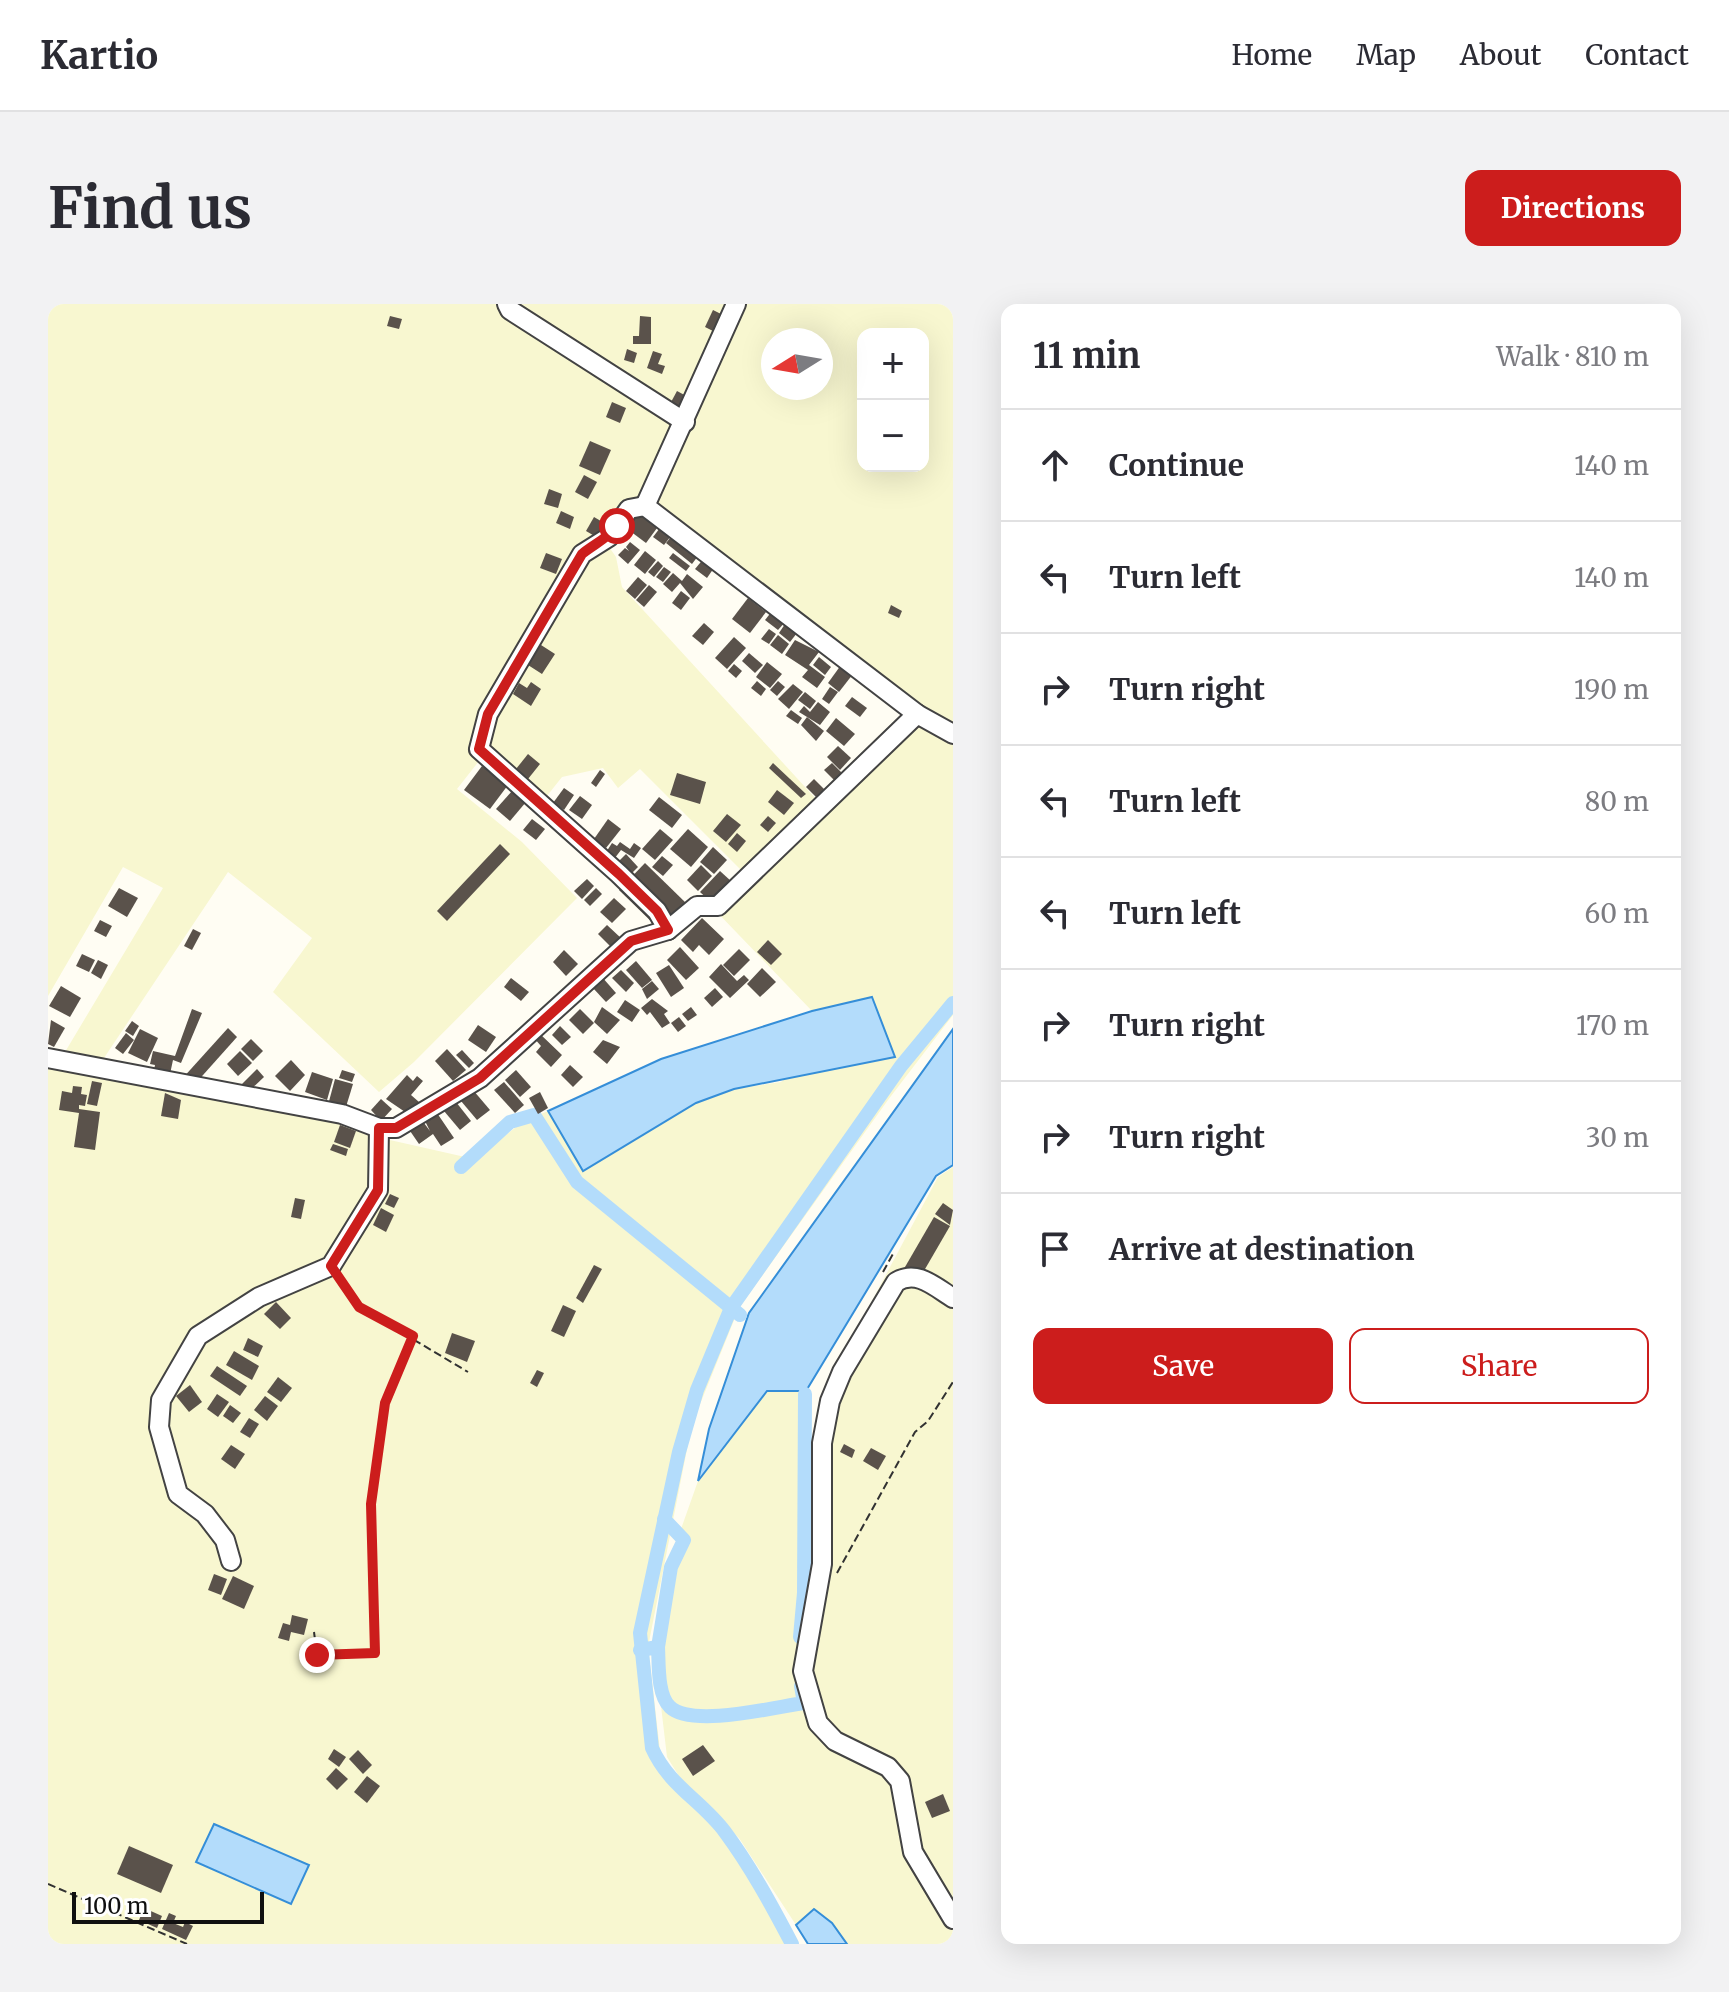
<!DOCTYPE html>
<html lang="en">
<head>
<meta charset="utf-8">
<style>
  :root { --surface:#fff; --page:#f2f2f3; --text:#2b2b33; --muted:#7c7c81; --line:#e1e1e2; --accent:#cc1d1c }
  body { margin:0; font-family:Merriweather,serif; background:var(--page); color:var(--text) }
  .controls { position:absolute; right:24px; top:24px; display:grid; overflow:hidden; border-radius:16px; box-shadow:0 8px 32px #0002 }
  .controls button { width:72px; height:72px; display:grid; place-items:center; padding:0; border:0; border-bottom:2px solid var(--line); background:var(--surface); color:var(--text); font:40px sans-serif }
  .compass { position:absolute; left:713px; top:24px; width:72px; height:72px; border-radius:50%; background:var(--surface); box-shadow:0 8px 32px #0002; rotate:259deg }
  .scale { position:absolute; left:24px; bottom:20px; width:192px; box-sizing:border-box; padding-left:8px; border:4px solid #101010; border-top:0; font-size:22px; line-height:28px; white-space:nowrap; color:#101010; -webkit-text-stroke:6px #fff; paint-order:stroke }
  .stop { position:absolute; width:24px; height:24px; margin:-18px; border:6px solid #cc1d1c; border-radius:50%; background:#fff }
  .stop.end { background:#cc1d1c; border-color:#fff; box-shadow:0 2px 8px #0008 }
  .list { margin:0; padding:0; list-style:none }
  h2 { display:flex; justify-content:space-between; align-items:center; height:104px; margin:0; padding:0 32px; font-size:34px }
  h2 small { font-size:26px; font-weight:400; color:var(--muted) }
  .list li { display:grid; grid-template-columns:52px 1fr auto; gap:24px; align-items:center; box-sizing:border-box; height:112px; padding:0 32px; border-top:2px solid var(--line) }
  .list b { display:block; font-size:30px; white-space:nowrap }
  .list em { font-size:26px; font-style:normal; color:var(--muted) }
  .actions { display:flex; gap:16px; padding:24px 32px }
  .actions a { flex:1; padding:18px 0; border:2px solid var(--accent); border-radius:16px; text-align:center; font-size:28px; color:var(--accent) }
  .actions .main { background:var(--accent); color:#fff }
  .icon { flex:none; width:44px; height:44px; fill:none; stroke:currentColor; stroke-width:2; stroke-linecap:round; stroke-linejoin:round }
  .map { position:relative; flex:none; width:905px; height:1640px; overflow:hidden; border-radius:16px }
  header { display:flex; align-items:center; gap:48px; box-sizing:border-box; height:112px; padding:0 40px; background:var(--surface); border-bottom:2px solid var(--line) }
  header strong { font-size:38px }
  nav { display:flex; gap:44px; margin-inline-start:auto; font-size:28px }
  .intro { display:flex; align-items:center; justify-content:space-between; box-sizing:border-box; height:192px; padding:0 48px }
  h1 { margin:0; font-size:56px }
  .button { padding:20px 36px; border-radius:16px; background:var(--accent); color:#fff; font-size:28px; font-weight:700 }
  main { display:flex; gap:48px; padding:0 48px }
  aside { flex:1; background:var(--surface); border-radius:16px; box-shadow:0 8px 32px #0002 }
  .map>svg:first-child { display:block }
</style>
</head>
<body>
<header>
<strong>Kartio</strong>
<nav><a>Home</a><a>Map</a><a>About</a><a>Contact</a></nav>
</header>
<div class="intro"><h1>Find us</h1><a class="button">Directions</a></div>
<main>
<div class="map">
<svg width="905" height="1640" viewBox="0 0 905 1640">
  <rect width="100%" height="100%" fill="#fffdf3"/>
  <g fill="#f8f7d0" fill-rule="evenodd">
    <path d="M0,0H905V711L840,796L691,1004L644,1120L600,1343L613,1455L634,1493L683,1540L744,1640H0V756L290,812L333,834L426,855L476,817L500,807L535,867L648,799L686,785L733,778L825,693L764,707L664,603L696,569L592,465L570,484L555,464L514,473L491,502L431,457L409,485L474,538L529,594L366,758L331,788L225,688L264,634L180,568L54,757L17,748L115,584L75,563L0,692ZM815,30H875V162H815ZM725,36H773V84H725ZM601,202L860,409L769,496L574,283L568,253L559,240Z"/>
    <path d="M905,863V1610L879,1571L854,1476L773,1417L757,1366L769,1306V1119L777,1085L890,873Z"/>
    <path d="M719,1087H758L755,1095V1289L749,1347L755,1398L683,1409L636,1407L623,1402L618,1393L612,1343L625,1264L639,1236L633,1225L650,1177Z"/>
    <path d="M613,1402L624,1409L654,1414H684L753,1405L770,1426L846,1474L860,1545L905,1623V1630L897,1640H799L784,1619L766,1605L748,1621L691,1534L641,1488L619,1453Z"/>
  </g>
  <g fill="#b3dcfb" stroke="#358ed8" stroke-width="2">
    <path d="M824,693L847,753L686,785L648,799L535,867L500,807L613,755L764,707Z"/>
    <path d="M905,725V861L888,872L758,1087H719L650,1177L661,1125L701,1009Z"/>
    <path d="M166,1520L261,1561L243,1600L148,1558Z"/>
    <path d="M766,1605L784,1619L799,1640H760L748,1621Z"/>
  </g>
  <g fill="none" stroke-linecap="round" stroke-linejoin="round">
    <g stroke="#b3dcfb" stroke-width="14">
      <path d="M413,863L462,818L486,811L529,878L692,1011"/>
      <path d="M752,1333L756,1289L757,1090"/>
      <path d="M610,1343L623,1263L636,1236L616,1215"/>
      <path d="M592,1346L610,1343C611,1359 609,1391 622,1403C644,1424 727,1403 756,1399L753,1382"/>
      <path d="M744,1640C724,1602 703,1563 677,1528C654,1497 621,1482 604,1444L592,1329L631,1148L649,1086L683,1004L853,762L905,699"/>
    </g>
  </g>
  <g fill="#5a524b">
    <path d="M665,6L677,12L669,29L657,23Z"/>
    <path d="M342,12L354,15L351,25L339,22Z"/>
    <path d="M592,12L603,13V40H585V32H591Z"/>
    <path d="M579,45L589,49L586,59L576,56Z"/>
    <path d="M605,47L614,50L610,60L617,62L614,70L599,64Z"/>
    <path d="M629,87L642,94L635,107L622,100Z"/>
    <path d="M564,98L578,104L572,119L558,113Z"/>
    <path d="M542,137L563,146L552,171L531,162Z"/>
    <path d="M536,171L549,178L540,195L527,188Z"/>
    <path d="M501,185L514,190L510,204L496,200Z"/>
    <path d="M592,205L612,220L598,239L578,224Z"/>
    <path d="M513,207L526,213L522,225L508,219Z"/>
    <path d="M546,213L558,220L550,234L538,227Z"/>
    <path d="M615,220L626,228L616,241L605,233Z"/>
    <path d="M627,228L653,248L644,260L618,239Z"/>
    <path d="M582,238L592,246L580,260L570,251L577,244L581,247L578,243Z"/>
    <path d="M597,247L608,256L597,270L586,261Z"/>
    <path d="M498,249L514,255L508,270L492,264Z"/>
    <path d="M625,249L642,262L638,267L621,254Z"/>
    <path d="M657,253L668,261L659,274L647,265Z"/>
    <path d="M610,257L615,262L606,273L600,268Z"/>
    <path d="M616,263L623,268L615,278L608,273Z"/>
    <path d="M625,269L634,277L639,270L655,283L645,295L632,279L624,288L615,280Z"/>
    <path d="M590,273L599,281L587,295L578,287Z"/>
    <path d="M601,281L609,288L596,303L588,296Z"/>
    <path d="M633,287L642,294L633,306L624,299Z"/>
    <path d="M700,294L718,308L702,329L684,315Z"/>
    <path d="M843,301L854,307L851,314L840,309Z"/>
    <path d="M725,306L738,317L730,326L717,316Z"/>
    <path d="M656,319L666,328L655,341L644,332Z"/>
    <path d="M737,320L749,329L742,338L731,329Z"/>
    <path d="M721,325L728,330L721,340L713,335Z"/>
    <path d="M730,331L741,340L734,350L722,341Z"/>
    <path d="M686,333L698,344L679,365L667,354Z"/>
    <path d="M747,336L771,348L761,361L777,373L769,384L754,373L760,366L737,351Z"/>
    <path d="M493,341L507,350L494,370L480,361L483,357L479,354Z"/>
    <path d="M701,349L715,361L707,369L694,357Z"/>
    <path d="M771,353L783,363L777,371L765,361Z"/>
    <path d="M719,358L734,370L722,384L708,373Z"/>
    <path d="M686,360L694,367L688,374L680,367Z"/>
    <path d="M793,361L805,370L791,388L780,379Z"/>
    <path d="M709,377L718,385L713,392L703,384Z"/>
    <path d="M730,377L737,383L729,392L722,386Z"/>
    <path d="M483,378L493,385L483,402L465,390L471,379L479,384Z"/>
    <path d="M745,380L755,388L741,405L730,395Z"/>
    <path d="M782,383L790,388L781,400L774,395Z"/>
    <path d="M757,388L768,397L762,405L750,396Z"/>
    <path d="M804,393L819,404L812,413L797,402Z"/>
    <path d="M770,398L782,408L772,421L751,408L756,402L762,408Z"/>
    <path d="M743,406L754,414L750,420L738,412Z"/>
    <path d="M759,413L776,427L768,437L753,421Z"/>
    <path d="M788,414L807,430L796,442L778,427Z"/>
    <path d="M790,442L803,454L792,466L779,453Z"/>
    <path d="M480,450L492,460L480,475L468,465Z"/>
    <path d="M725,459L758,490L753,494L721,464Z"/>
    <path d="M784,459L796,471L788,478L776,466Z"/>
    <path d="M434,462L460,481L442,505L416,486Z"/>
    <path d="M552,466L557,470L548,483L543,479Z"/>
    <path d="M629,469L658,478L652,500L622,491Z"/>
    <path d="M766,475L778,487L770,495L758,483Z"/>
    <path d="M516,484L526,491L516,506L505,499Z"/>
    <path d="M465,486L478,498L462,517L448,505Z"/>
    <path d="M729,486L746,499L736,511L720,498Z"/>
    <path d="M532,492L544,501L534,515L521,506Z"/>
    <path d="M611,493L634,511L624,524L601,506Z"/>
    <path d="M679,510L693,521L678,538L665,527Z"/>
    <path d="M720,512L728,519L720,528L712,521Z"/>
    <path d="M484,515L497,525L488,536L475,526Z"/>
    <path d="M560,515L573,525L558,544L546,535Z"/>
    <path d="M612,525L625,536L607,556L594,545Z"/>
    <path d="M640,525L660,543L643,563L622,545Z"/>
    <path d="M689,529L698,537L689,548L680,540Z"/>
    <path d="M572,538L582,545L586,539L593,544L586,554L573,546L563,559L555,553L564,539L569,542Z"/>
    <path d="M452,540L462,550L399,617L389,607Z"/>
    <path d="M665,543L679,556L666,570L652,558Z"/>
    <path d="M578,550L590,563L579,574L567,561Z"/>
    <path d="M614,552L625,561L615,572L604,563Z"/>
    <path d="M597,559L639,600L613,627L571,586Z"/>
    <path d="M653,561L664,572L650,587L639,576Z"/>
    <path d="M672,567L684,578L664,599L652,588Z"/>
    <path d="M539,575L546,582L534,595L526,587Z"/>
    <path d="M71,584L90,594L79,613L60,602Z"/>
    <path d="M548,584L554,590L542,602L536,596Z"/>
    <path d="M566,594L578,605L564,619L552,608Z"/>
    <path d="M654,614L676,635L661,651L651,641L645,648L633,636Z"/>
    <path d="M52,616L64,622L58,633L46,627Z"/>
    <path d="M559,621L574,635L565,645L550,630Z"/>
    <path d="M145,625L153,629L144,646L136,642Z"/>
    <path d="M720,636L734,650L723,661L709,648Z"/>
    <path d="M632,643L651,664L638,676L619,656Z"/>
    <path d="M691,645L702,656L686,672L675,661Z"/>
    <path d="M516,646L530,660L518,672L505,658Z"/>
    <path d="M34,650L47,656L41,668L28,662Z"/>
    <path d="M50,656L60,661L53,675L43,669Z"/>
    <path d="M588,657L604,676L594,684L578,666Z"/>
    <path d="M673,660L689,677L696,671L701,676L682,694L661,673Z"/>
    <path d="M621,661L636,684L623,693L608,669Z"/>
    <path d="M714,664L728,678L712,693L699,680Z"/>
    <path d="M573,666L586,679L578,688L564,674Z"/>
    <path d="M554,673L568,689L558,698L544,683Z"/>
    <path d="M463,674L481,688L473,697L456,683Z"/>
    <path d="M604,677L611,685L599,695L594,685Z"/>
    <path d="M13,682L33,694L22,713L1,702Z"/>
    <path d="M667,684L675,693L664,703L656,694Z"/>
    <path d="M604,695L620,707L616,710L622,719L614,724L602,708L599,711L593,704Z"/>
    <path d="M577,696L592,706L584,718L569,708Z"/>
    <path d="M554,703L572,716L559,730L546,718Z"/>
    <path d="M643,703L649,711L640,717L634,710Z"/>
    <path d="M144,705L154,709L133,759L125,756L122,770L106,766L107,761L102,760L105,747L127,752Z"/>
    <path d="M532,705L546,719L535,730L521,716Z"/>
    <path d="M631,713L638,722L630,728L623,719Z"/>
    <path d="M3,716L17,724L6,743L0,740Z"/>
    <path d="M84,717L91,722L85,732L77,727Z"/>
    <path d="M430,721L448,733L438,748L420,736Z"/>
    <path d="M512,722L523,733L514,741L504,731Z"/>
    <path d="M180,724L189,733L147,780L133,776Z"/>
    <path d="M92,725L110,734L99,758L80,749Z"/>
    <path d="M78,729L86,736L75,750L67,744Z"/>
    <path d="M491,729L514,751L503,763L488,748L493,742L486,734Z"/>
    <path d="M203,735L215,747L205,757L193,745Z"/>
    <path d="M555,736L572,743L559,760L545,748Z"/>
    <path d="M399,745L418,766L405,777L387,757Z"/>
    <path d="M414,746L426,759L421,764L408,751Z"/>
    <path d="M192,747L204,759L190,772L179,760Z"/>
    <path d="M243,756L257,771L242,787L227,772Z"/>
    <path d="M522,761L535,773L525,783L513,771Z"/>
    <path d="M209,765L216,773L200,788L193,781Z"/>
    <path d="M294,766L307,770L304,778L291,774Z"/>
    <path d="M468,766L483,783L472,793L457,776Z"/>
    <path d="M264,768L285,775L279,796L257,788Z"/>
    <path d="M359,771L365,777L369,772L375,777L363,791L371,798L360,810L338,795Z"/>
    <path d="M287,775L305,780L297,806L280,801Z"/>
    <path d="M44,777L54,779L49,802L39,800Z"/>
    <path d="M456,778L476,801L467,809L446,786Z"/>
    <path d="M25,782L34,783L33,790L39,791L37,802L31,801V805L52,808L47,846L26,843L31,809L11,806L14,787L24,789Z"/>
    <path d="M425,786L442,806L429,816L413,797Z"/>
    <path d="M492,788L500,804L490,810L481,794Z"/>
    <path d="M117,789L133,796L130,815L113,812Z"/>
    <path d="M333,795L344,805L333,817L323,806Z"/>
    <path d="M408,798L423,817L412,826L396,807Z"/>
    <path d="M389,809L406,834L393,842L385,830L371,840L360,824L373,815L382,827L377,817Z"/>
    <path d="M292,821L308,827L302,844L286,838Z"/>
    <path d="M285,840L300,845L298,852L282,846Z"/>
    <path d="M342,890L351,894L346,904L337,900Z"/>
    <path d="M247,894L257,896L253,915L243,913Z"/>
    <path d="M895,899L905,906L902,921L887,910Z"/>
    <path d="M333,904L346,911L338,928L325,921Z"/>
    <path d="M886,913L902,922L873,972L857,963Z"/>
    <path d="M546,961L554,965L535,999L528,994Z"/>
    <path d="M228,998L243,1014L232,1025L216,1010Z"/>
    <path d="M515,1001L528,1007L516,1033L503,1027Z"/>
    <path d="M404,1029L427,1037L419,1058L397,1049Z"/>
    <path d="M200,1034L215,1042L210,1053L195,1046Z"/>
    <path d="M186,1047L211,1062L204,1076L178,1061Z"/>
    <path d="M169,1062L199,1082L192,1092L162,1072Z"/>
    <path d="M489,1066L496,1069L489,1083L482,1079Z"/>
    <path d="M230,1073L244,1084L233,1098L219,1088Z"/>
    <path d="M142,1081L154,1098L141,1108L128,1092Z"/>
    <path d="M169,1090L181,1098L170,1113L159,1105Z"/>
    <path d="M217,1092L230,1102L219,1117L206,1106Z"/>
    <path d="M182,1101L193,1109L185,1119L175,1112Z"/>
    <path d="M201,1114L211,1120L202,1134L192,1128Z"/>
    <path d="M796,1140L807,1146L804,1154L792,1148Z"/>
    <path d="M183,1141L197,1150L187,1165L173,1155Z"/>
    <path d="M823,1144L838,1152L830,1166L815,1157Z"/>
    <path d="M166,1270L179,1275L173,1291L160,1286Z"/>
    <path d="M185,1272L206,1282L196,1305L174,1295Z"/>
    <path d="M244,1311L260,1315L256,1331L243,1328L241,1337L230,1334L235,1319L242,1321Z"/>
    <path d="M655,1441L667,1457L645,1472L634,1455Z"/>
    <path d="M286,1445L298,1453L291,1463L280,1455Z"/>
    <path d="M310,1446L324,1461L315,1470L301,1455Z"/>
    <path d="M288,1464L300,1475L289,1486L278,1475Z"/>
    <path d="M319,1472L332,1482L319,1499L306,1488Z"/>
    <path d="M895,1490L902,1507L884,1514L877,1498Z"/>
    <path d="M81,1542L125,1561L113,1589L69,1570Z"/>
    <path d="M96,1604L114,1612L109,1624L91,1616Z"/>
    <path d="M121,1609L128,1612L125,1619L135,1623L137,1618L145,1622L138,1636L114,1625Z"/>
  </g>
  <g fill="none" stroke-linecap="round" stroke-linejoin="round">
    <defs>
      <g id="minor">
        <path d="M459,0L462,6L637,118"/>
        <path d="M597,202L688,0"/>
        <path d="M620,626L609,607L571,570L431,445L440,410L534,250L561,233L581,205L597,202L869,410"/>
        <path d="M0,754L294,810L331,824H348L432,774L583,637L620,626L649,602H670L869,410L905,430"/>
        <path d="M905,994C887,983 869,965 848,978L794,1068L782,1097L774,1139V1260L755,1367L770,1419L787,1437L840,1463L852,1477L865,1548L905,1615"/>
        <path d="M183,1257L177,1236L157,1210L130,1190L111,1123L113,1096L150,1032L211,993L283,962L330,886L331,824"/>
      </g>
    </defs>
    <use href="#minor" stroke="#434343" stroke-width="22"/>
    <g stroke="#323232" stroke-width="2" stroke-dasharray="8 4" stroke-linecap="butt">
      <path d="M835,968L846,948"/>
      <path d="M293,976L311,1003L420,1068"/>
      <path d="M789,1269L867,1128L880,1117L905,1078"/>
      <path d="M266,1328L269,1351L327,1349L323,1200L337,1099L365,1032"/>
      <path d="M0,1580L139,1640"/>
    </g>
    <use href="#minor" stroke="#fff" stroke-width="18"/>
  </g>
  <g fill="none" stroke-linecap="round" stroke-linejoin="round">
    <path stroke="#cc1d1c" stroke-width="10" d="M269,1351L327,1349L323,1200L337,1099L365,1032L311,1003L283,962L330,886L331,824H348L432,774L583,637L620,626L609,607L571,570L431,445L440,410L534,250C546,240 559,235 569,222"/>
  </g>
</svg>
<div class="controls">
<button>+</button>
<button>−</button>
</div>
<svg class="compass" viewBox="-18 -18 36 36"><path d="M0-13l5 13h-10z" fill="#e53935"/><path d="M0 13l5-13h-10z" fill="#7c7c81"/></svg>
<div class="scale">100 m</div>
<div class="stop" style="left:569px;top:222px"></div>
<div class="stop end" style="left:269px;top:1351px"></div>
</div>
<aside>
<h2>11 min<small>Walk · 810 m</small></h2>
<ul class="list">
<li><svg class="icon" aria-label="ahead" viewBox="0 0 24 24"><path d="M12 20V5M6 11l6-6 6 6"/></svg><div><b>Continue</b></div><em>140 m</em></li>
<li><svg class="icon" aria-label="left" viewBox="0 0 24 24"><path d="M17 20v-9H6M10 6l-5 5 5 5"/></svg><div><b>Turn left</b></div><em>140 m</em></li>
<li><svg class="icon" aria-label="right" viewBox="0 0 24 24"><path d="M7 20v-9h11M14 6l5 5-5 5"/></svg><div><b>Turn right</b></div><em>190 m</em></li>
<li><svg class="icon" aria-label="left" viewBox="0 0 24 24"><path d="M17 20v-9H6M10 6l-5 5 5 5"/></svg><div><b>Turn left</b></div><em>80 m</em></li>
<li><svg class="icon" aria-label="left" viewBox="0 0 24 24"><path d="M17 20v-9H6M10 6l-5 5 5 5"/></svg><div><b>Turn left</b></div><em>60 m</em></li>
<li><svg class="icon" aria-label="right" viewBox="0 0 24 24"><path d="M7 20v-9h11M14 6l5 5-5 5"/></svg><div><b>Turn right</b></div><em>170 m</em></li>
<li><svg class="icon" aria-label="right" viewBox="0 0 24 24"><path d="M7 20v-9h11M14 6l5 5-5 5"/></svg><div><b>Turn right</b></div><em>30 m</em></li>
<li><svg class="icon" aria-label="arrive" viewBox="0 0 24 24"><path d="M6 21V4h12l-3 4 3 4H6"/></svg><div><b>Arrive at destination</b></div></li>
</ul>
<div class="actions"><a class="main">Save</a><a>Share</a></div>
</aside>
</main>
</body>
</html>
